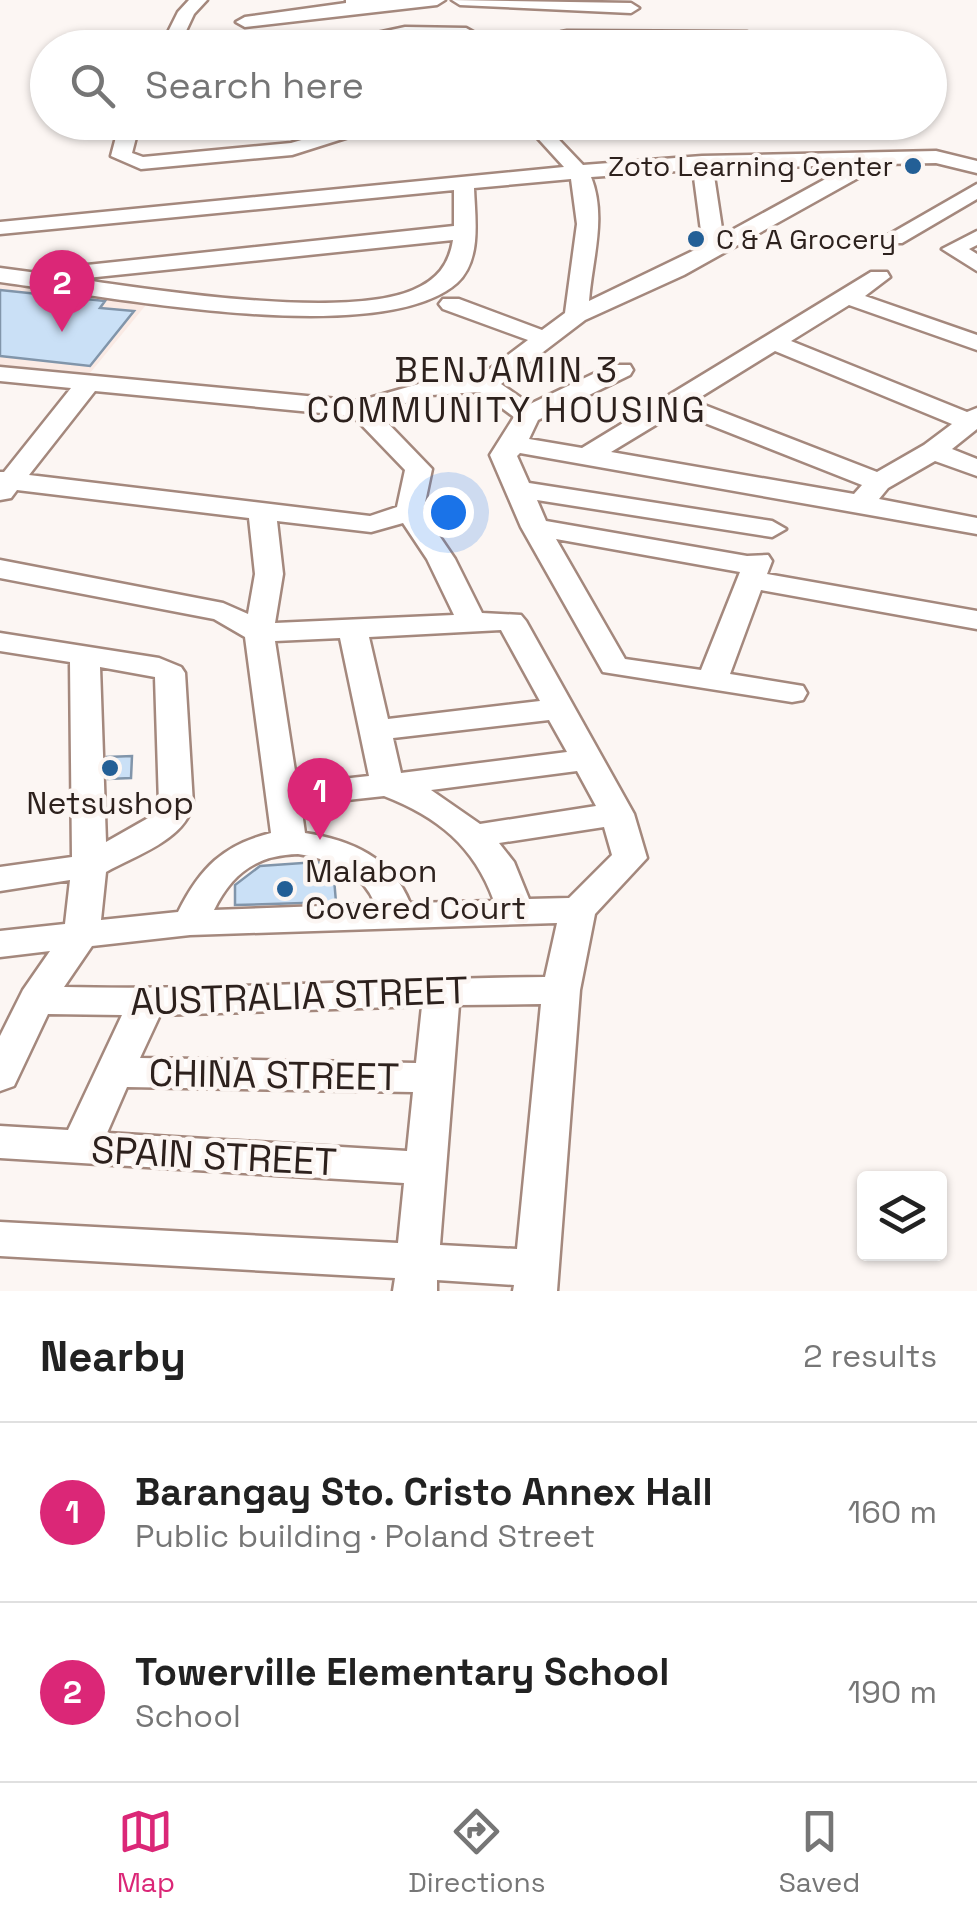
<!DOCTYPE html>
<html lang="en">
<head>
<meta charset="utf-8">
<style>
  :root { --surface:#fff; --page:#f2f2f2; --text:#222; --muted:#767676; --line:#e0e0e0; --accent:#db2777 }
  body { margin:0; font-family:"Space Grotesk",sans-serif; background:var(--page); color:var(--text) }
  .controls { position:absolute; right:30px; bottom:30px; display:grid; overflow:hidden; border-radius:10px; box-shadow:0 2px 8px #0004 }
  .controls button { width:90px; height:90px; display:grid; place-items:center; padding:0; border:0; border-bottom:2px solid var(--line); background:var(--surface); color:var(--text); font:50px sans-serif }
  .you { position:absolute; left:448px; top:512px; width:35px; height:35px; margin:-25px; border:8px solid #fff; border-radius:50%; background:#1a73e8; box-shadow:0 0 0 15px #1a73e833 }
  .badge { display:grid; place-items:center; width:65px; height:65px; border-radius:50%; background:var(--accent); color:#fff; font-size:32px; font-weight:700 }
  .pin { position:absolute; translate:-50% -82px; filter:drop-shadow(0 2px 5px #0008) }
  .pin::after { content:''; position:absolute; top:52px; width:35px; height:30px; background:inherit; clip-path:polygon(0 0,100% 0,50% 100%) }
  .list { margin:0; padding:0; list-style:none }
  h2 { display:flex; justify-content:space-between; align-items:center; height:130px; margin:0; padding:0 40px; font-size:42px }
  h2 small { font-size:32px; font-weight:400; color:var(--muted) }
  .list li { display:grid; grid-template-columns:65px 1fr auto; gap:30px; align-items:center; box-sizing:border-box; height:180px; padding:0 40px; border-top:2px solid var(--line) }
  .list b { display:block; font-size:38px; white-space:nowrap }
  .list p { margin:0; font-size:32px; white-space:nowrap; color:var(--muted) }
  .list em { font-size:32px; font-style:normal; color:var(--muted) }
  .icon { flex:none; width:55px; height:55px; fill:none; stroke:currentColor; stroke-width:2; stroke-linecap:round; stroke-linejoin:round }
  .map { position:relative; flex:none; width:977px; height:1291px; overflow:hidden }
  .search { position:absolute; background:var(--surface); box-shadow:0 2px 8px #0004; left:30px; right:30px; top:30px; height:110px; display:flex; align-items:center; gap:25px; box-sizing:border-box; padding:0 35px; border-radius:55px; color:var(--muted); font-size:38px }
  .sheet { height:490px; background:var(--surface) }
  nav { display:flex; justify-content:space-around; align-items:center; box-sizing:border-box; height:140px; border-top:2px solid var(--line); background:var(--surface); font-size:28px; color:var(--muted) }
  nav a { display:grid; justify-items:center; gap:5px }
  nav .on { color:var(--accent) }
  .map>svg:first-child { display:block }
</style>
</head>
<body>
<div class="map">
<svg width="977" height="1291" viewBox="0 0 977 1291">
  <rect width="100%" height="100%" fill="#fcf6f3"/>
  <path fill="#faeae4" d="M0,281L150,300L90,373L0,365Z"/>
  <g fill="#cae0f6" stroke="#8195aa" stroke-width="2.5">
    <path d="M0,290L105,301L100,308L134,311L90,366L0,356Z"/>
    <path d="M132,756L131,778L108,779L107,757Z"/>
    <path d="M317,862L333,867L336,902L235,905V885L260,866Z"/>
  </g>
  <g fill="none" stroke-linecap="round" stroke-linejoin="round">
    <defs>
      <g id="minor">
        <path d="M189,0H207L194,14L178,48H160L178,12Z"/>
        <path d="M346,0H445L437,5L245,27L236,22L245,17L346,3Z"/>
        <path d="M452,0L631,3L639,8L631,13L460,5Z"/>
        <path d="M405,27L466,28L475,33C464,41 450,38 436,38C393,37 351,48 307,48Z"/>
        <path d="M567,31L747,32L756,37L747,42L561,40V32Z"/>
        <path d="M120,122H140L132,153L143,157L291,143L364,122H396L292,155L141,169L111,156Z"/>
        <path d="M523,122H542L583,165L702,156L936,151L977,161V173L936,163L883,164L684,275L585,320L501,384L530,404L612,365H630L633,370L630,375L538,420L529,439L582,448L871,272H887L890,277L865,296L977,335V350L849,305L791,341L967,412L977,408V429L952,449L977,459V476L935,461L888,488L879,499L977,518V534L520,453L517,456L529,483L772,521L786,529L772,537L537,500L546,521L747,556L768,555L772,561L767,574L977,611V629L761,590L730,674L803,686L807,693L803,700L792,702L603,672L521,527L490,455L514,417L480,392L431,395L377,412L432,469L423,512L455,559L482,613L521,615L526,621L634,814L647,858L595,914L580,990L557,1291H513L514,1285L437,1280V1291H393L395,1278L0,1256V1222L398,1243L404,1183L0,1158V1126L68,1130L122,1015L48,1014L14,1086L0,1091V1036L23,990L50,951L0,957V931L65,924L70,880L0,891V867L72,857L70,662L0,651V633L159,658L181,667L185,673L193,804C185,840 136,855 106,872L101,920L178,912C200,868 223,845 271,833L245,637L214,619L0,578V560L223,603L248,614L255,574L249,518L17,490L11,498L0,500V472H4L71,388L0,381V367L359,401L429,381L479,377L528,340L443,309L439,304L443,299H459L542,330L565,313L577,224L571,179L474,188C475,218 482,260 457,283C380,351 100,295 0,282V268L75,278L65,272L68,267L454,226V190L0,234V222L564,167ZM851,165L723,235L713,169ZM693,170L703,246L589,301C592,260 607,217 591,177ZM453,240C449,265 437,280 413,290C343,320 154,290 77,279ZM775,351L952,424L924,445L877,472L694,401ZM95,391L353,416L405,470L397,507L370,516L29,475ZM677,412L862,485L854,494L611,452ZM277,521L371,532L403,523L427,559L454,615L275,623L283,574ZM556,539L740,572L701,670L625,659ZM501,630L540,701L388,719L369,637ZM340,638L369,776L297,784L275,641ZM100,667L155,677L159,804L157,813L106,842ZM549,720L567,752L401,773L393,738ZM577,771L596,806L480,824L431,790ZM384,796C438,817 474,846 494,901L410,903C392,858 351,840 305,833L301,805ZM604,827L612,855L569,898L529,899L514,862L499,843ZM298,854C330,859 363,872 375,904L214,910C232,873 257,855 298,854ZM557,923L545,977C386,978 225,991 64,987L92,946L190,935ZM541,1004L517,1249L440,1245L459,1005ZM422,1006L416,1063L140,1058L160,1015ZM127,1087L413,1092L407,1151L107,1133Z"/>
        <path d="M977,184V199L902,243H886L883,238Z"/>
        <path d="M977,231V245L969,249L977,254V271L942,249Z"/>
      </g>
    </defs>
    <use href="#minor" stroke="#a4887d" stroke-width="5"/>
    <use href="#minor" fill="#fff" fill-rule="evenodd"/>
  </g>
  <g fill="#235f96" stroke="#fcf6f3" stroke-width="4">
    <circle cx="913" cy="166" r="10"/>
    <circle cx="696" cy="239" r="10"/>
    <circle cx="110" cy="768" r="10"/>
    <circle cx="285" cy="889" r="10"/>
  </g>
  <g text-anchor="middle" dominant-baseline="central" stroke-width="9" stroke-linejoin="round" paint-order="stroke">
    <g font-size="28" fill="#2d211d" stroke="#fcf6f3" text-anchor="end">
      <text x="893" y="166">Zoto Learning Center</text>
      <text x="716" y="239" text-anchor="start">C &amp; A Grocery</text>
    </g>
    <g font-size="32" fill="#2d211d" stroke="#fcf6f3">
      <text x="110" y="803">Netsushop</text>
      <text x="305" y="871" text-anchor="start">Malabon<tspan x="305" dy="37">Covered Court</tspan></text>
    </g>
    <g font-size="35" letter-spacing="2.5" fill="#2d211d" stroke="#fcf6f3">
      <text x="507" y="370">BENJAMIN 3<tspan x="507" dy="40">COMMUNITY HOUSING</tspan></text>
    </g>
    <g font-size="38" fill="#2d211d" stroke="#fcf6f3">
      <text transform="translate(299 996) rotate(-2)">AUSTRALIA STREET</text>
      <text transform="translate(274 1075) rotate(1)">CHINA STREET</text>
      <text transform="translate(214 1156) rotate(3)">SPAIN STREET</text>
    </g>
  </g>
</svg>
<div class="controls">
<button><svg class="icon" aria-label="layers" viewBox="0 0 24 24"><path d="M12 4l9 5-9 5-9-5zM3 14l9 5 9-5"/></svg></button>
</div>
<div class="you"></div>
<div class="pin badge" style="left:320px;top:840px">1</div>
<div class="pin badge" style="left:62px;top:332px">2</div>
<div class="search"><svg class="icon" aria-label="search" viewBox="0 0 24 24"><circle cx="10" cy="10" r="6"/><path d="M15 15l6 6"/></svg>Search here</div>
</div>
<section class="sheet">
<h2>Nearby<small>2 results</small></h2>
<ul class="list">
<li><span class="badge">1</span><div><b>Barangay Sto. Cristo Annex Hall</b><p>Public building · Poland Street</p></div><em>160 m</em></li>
<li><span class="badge">2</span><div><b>Towerville Elementary School</b><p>School</p></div><em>190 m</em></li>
</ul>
</section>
<nav>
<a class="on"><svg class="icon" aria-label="map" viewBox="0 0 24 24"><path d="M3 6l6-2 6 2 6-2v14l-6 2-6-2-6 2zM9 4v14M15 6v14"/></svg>Map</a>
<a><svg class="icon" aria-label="directions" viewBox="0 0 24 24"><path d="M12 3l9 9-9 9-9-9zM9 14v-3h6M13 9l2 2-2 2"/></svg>Directions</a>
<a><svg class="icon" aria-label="saved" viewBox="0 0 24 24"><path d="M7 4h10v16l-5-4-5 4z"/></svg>Saved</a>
</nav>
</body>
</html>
